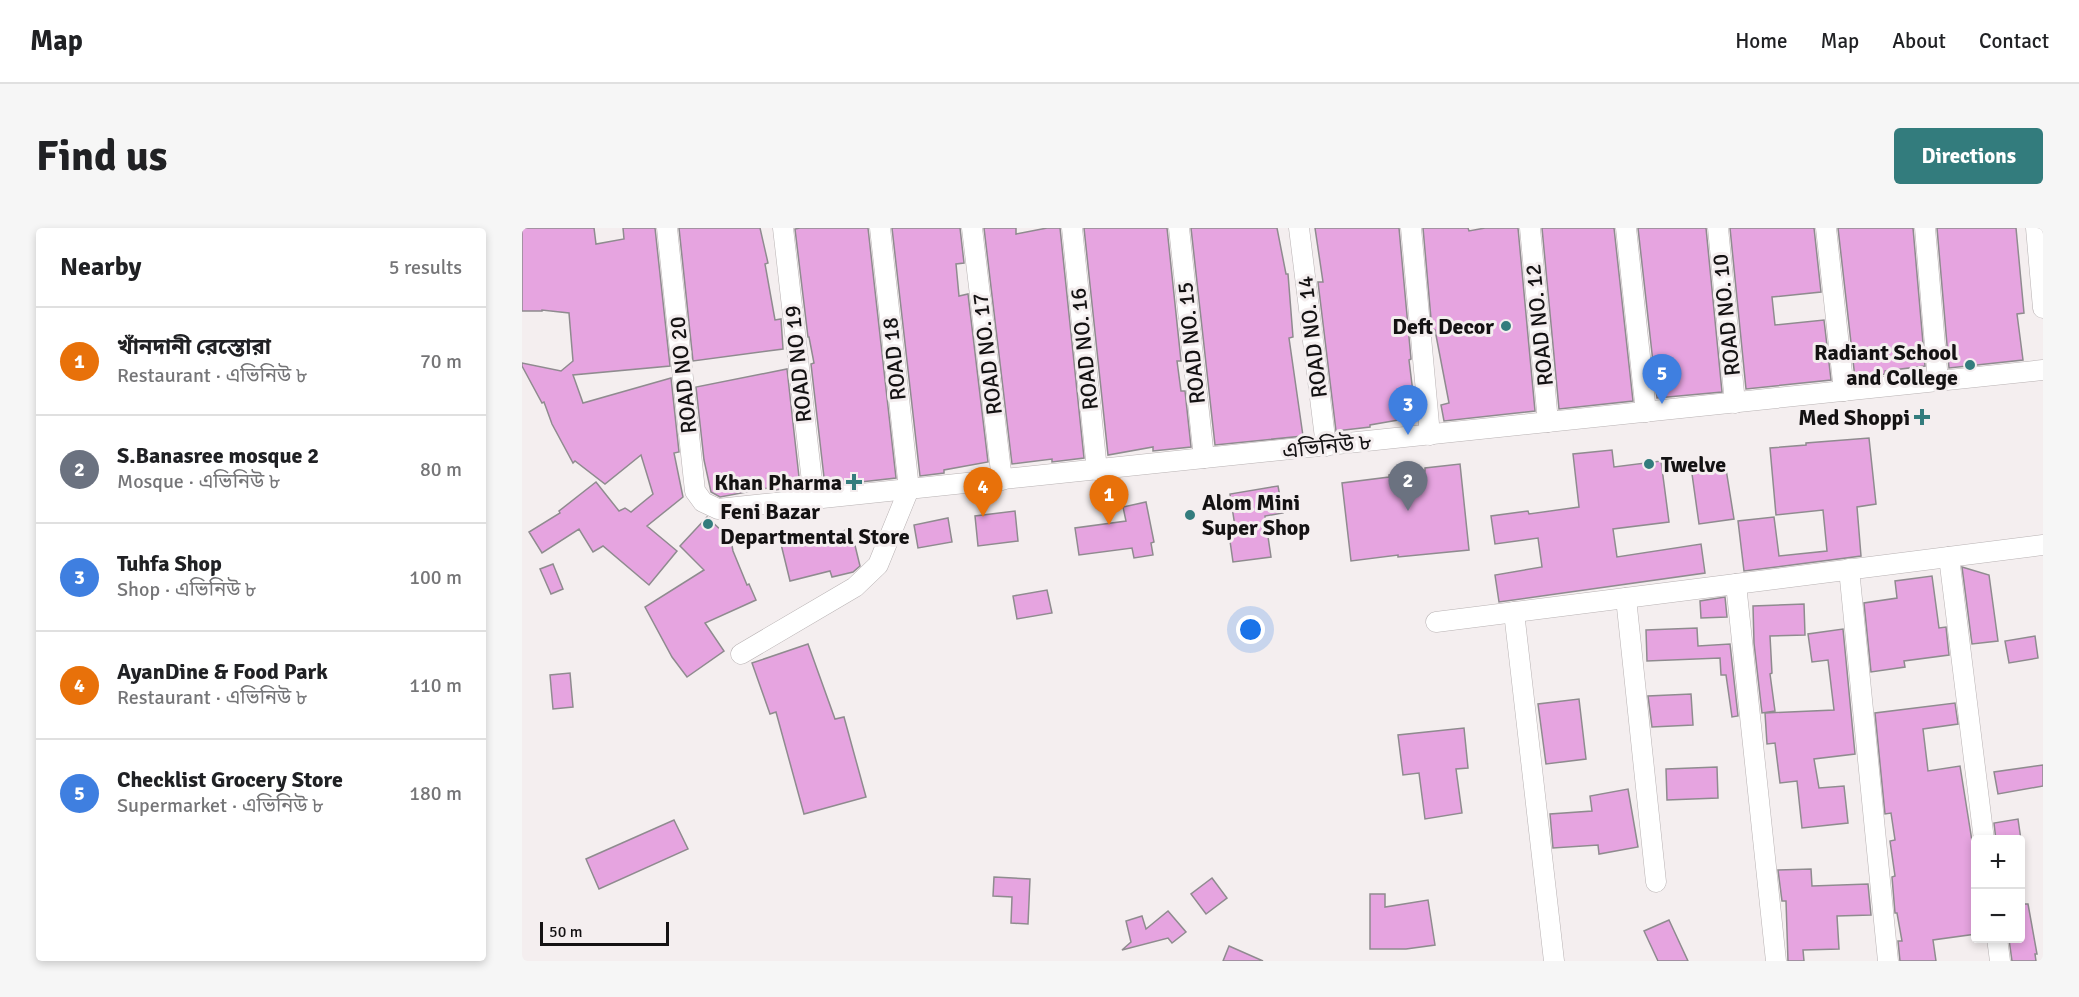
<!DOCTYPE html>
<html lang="en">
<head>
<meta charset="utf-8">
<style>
  :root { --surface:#fff; --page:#f6f6f6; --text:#202124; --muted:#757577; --line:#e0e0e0; --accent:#337c7d }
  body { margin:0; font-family:Signika,"Noto Sans Bengali",sans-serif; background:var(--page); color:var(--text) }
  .controls { position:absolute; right:18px; bottom:18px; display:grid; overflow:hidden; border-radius:6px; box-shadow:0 3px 9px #0003 }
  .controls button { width:54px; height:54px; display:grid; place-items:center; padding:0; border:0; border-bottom:2px solid var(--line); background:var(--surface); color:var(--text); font:30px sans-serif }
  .scale { position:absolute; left:18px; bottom:15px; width:129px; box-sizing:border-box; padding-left:6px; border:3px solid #141213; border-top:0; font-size:16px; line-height:21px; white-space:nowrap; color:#141213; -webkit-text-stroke:4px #f4eeef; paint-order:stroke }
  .you { position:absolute; left:729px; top:402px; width:21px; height:21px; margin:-15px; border:4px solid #fff; border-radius:50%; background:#1a73e8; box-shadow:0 0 0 9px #1a73e833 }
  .badge { display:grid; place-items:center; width:39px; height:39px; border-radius:50%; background:var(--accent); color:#fff; font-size:20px; font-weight:700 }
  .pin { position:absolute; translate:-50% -50px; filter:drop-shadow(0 2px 3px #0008) }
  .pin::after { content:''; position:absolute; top:32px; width:21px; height:18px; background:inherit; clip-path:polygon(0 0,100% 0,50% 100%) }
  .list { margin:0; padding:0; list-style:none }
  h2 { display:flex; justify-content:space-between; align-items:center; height:78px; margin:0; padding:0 24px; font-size:26px }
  h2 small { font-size:20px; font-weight:400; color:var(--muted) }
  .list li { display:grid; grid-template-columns:39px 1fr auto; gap:18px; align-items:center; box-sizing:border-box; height:108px; padding:0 24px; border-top:2px solid var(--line) }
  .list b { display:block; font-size:22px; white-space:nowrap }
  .list p { margin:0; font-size:20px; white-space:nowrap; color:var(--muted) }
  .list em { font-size:20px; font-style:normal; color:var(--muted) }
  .map { position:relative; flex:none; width:1521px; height:733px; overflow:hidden; border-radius:6px }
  header { display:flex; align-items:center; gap:36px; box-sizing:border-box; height:84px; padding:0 30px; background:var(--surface); border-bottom:2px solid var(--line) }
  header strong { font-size:28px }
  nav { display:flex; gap:33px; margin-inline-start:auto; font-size:21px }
  .intro { display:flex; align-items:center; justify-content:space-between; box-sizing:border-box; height:144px; padding:0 36px }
  h1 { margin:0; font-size:42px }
  .button { padding:15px 27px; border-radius:6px; background:var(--accent); color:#fff; font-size:21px; font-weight:700 }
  main { display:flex; gap:36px; padding:0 36px }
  aside { flex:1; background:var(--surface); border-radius:6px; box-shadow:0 3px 9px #0003 }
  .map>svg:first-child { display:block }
</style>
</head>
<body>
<header>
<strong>Map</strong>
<nav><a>Home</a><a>Map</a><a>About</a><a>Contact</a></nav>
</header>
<div class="intro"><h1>Find us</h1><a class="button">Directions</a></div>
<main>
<aside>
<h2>Nearby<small>5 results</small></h2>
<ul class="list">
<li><span class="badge" style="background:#e8710a">1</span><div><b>খাঁনদানী রেস্তোরা</b><p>Restaurant · এভিনিউ ৮</p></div><em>70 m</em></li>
<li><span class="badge" style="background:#6b7280">2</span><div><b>S.Banasree mosque 2</b><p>Mosque · এভিনিউ ৮</p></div><em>80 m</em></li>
<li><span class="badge" style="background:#3f7fe0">3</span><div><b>Tuhfa Shop</b><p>Shop · এভিনিউ ৮</p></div><em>100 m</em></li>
<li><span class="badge" style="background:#e8710a">4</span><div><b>AyanDine &amp; Food Park</b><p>Restaurant · এভিনিউ ৮</p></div><em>110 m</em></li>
<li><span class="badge" style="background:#3f7fe0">5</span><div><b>Checklist Grocery Store</b><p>Supermarket · এভিনিউ ৮</p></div><em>180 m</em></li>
</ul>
</aside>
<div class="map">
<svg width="1521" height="733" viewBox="0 0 1521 733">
  <rect width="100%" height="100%" fill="#f4eeef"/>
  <g fill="#e6a4e0" stroke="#8f8b8f" stroke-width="1.5">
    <path d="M0,0H72L74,16L102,11L101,0H133L148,138L51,147L61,175L149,150L157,224L152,225L161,269L125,298L155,323L127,357L81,318L71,324L57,301L20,325L7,304L38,285L37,283L74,254L97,283L103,280L109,284L131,266L119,227L83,256L53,233L51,235L30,196L22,174L20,175L0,138V135L39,143L51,133L47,85L20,82V83H0Z"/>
    <path d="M157,0H238L246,35L243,36L253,92L259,91L261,121L171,133Z"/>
    <path d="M278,0H346L374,250L303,258L289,136L292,135L287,109H286L273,1Z"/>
    <path d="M370,0H438L442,35L434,36L437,68L446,66L466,234L422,242V245L398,248Z"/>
    <path d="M462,0H494V6L525,0H538L562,230L530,234V231L490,236Z"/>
    <path d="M562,0H645L659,133H655L659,163H663L669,219L631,223V219L586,227Z"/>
    <path d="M669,0H755L764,46H766L771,109L767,110L781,208L693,217Z"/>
    <path d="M793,0H877L889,131L887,132L894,189L848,197V199L814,203L796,54H801Z"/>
    <path d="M901,0H946L947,3L963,0H996L1013,183L922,193L919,177L927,175L913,102H910Z"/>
    <path d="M1020,0H1092L1111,173L1037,181Z"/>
    <path d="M1116,0H1184L1200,164L1135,170Z"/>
    <path d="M1208,0H1292L1299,64L1250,69L1253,97L1302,92L1309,152L1224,161Z"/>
    <path d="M1316,0H1391L1403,138L1363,143V146L1333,150Z"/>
    <path d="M1415,0H1494L1502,85L1495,86L1501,132L1427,140Z"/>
    <path d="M265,141L278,258L247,263L246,260L198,269L189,264L182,232L174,159Z"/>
    <path d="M1347,210L1354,276L1335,279L1339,328L1222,343L1216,293L1252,289L1257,328L1305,323L1301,282L1254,287L1248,220L1284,217V215Z"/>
    <path d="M1090,222L1092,239L1139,233L1147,294L1091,301L1095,329L1179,316L1183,345L977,374L973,347L1020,339L1016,310L973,316L969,288L1006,283L1007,286L1057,279L1051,226Z"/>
    <path d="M938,236L947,322L876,329V327L829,333L820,255L867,249V247L903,243V240Z"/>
    <path d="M1204,241L1212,291L1177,296L1170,246Z"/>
    <path d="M756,258L761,285L743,288L749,329L711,334L707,306L714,305L708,266Z"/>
    <path d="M624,274L632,314L629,315L631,327L612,330L610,320L557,327L553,300L604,293L601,279Z"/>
    <path d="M493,283L496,313L456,318L453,288Z"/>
    <path d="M185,289L204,307H208L211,323L225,357L227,356L234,372L183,395L202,423L165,449L150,429L123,379L182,342L158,318Z"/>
    <path d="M426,290L430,314L396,320L392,297Z"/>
    <path d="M329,301L338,338L331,344L310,349L308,343L268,353L258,312L287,305L288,311Z"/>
    <path d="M31,336L41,361L29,366L18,341Z"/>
    <path d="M1440,339L1467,347L1476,413L1450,416Z"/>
    <path d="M1410,348L1417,400L1424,399L1427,427L1382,433L1383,439L1349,444L1342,375L1375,370L1373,353Z"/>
    <path d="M525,362L530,385L495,391L491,368Z"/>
    <path d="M1203,369L1205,389L1179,390L1178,373Z"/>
    <path d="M1282,376L1283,407L1248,408L1250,445L1248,446L1253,483L1240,485L1232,415L1231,378Z"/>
    <path d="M1175,400L1176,418L1208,416L1216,488L1210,489L1204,447H1199L1198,430L1125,433L1124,402Z"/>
    <path d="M1321,401L1333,526L1292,531L1297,560L1322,558L1326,595L1280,600L1275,553L1258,555L1253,515L1245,516L1243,485L1312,482L1306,432L1290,434L1286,406Z"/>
    <path d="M1513,408L1516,430L1487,435L1483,413Z"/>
    <path d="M286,416L313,491L322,489L344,569L282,586L254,484L248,486L230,435Z"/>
    <path d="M48,445L51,479L31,481L28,447Z"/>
    <path d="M1169,466L1171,497L1130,499L1126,468Z"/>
    <path d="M1057,471L1064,531L1024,536L1016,476Z"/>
    <path d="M1433,475L1436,496L1401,501L1406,543L1438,538L1450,613L1454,620V706L1411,712L1414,733H1378L1376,713H1380L1375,685H1373L1370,649L1373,648L1368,613L1373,612L1369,585L1363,586L1353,485Z"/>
    <path d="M942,500L946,540L934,541L940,585L903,591L897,545L881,547L876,507Z"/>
    <path d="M1521,537V558L1476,566L1472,544Z"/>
    <path d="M1195,539L1196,570L1145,572L1144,541Z"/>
    <path d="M1106,561L1116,619L1077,626L1076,617L1031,620L1028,586L1070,583L1068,568Z"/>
    <path d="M1496,591L1499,612H1474L1472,595Z"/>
    <path d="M152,592L166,621L77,661L64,631Z"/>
    <path d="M1289,641L1290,658L1346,656L1349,687L1315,688L1317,721L1281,722L1282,733H1266L1264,673H1260L1256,642Z"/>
    <path d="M472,649L508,651L506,696L489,695L490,669L471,668Z"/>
    <path d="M690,650L705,670L684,686L669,666Z"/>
    <path d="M848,666H863V679L906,672L913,717L884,721H848Z"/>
    <path d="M1498,676H1506L1515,726H1513L1514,733H1490L1487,711H1498Z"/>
    <path d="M646,683L664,704L650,715L646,710L600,722L609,714L604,693L620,688L624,701Z"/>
    <path d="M1147,692L1166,733H1136L1122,703Z"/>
    <path d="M707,718L741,733H701Z"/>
  </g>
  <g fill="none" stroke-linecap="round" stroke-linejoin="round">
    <defs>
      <g id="minor">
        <path d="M145,0L173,263L181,274L196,281L1521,142"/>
        <path d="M261,0L292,271"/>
        <path d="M450,0L480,252"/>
        <path d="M550,0L575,242"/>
        <path d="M657,0L682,230"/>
        <path d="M777,0L804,218"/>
        <path d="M889,0L908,207"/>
        <path d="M1008,0L1026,194"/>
        <path d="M1104,0L1124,184"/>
        <path d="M1196,0L1213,175"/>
        <path d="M1304,0L1322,163"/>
        <path d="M1403,0L1416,153"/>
        <path d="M1514,0L1521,80"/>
        <path d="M1427,329L1462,612"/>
        <path d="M1327,341L1366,733"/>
        <path d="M1214,356L1254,733"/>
        <path d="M1104,370L1134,654"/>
        <path d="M992,384L1032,733"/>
        <path d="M914,394L1521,317"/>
        <path d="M219,426L333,359L356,337L387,261L358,0"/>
        <path d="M1475,710L1478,733"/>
      </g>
    </defs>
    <use href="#minor" stroke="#b8b2b3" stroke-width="21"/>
    <use href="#minor" stroke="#fff" stroke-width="20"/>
  </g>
  <g fill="#337c7d" stroke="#f4eeef" stroke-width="2">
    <circle cx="984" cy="98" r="6"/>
    <circle cx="1448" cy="137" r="6"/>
    <path d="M1397 180h6v6h6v6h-6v6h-6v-6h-6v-6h6z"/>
    <circle cx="1127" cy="236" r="6"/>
    <path d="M329 245h6v6h6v6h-6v6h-6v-6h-6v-6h6z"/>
    <circle cx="668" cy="287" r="6"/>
    <circle cx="186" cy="296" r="6"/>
  </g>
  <g text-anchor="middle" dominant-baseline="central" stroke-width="6" stroke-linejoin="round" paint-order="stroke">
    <g font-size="22" fill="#141213" stroke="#f4eeef">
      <text transform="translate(1204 87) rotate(-96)">ROAD NO. 10</text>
      <text transform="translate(1017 97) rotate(-96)">ROAD NO. 12</text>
      <text transform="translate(790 109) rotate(-97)">ROAD NO. 14</text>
      <text transform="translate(669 115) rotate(-96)">ROAD NO. 15</text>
      <text transform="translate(562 121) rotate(-96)">ROAD NO. 16</text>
      <text transform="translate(465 126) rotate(-97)">ROAD NO. 17</text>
      <text transform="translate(372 131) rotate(-96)">ROAD 18</text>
      <text transform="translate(276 136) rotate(-96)">ROAD NO 19</text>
      <text transform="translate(161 147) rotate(-96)">ROAD NO 20</text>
      <text transform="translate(805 218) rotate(-6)">এভিনিউ ৮</text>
    </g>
    <g font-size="22" font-weight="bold" fill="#141213" stroke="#f4eeef" text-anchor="end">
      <text x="972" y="98">Deft Decor</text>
      <text x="1436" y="124">Radiant School<tspan x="1436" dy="25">and College</tspan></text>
      <text x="1388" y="189">Med Shoppi</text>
      <text x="1139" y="236" text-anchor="start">Twelve</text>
      <text x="320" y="254">Khan Pharma</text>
      <text x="680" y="274" text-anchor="start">Alom Mini<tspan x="680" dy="25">Super Shop</tspan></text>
      <text x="198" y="283" text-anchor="start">Feni Bazar<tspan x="198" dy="25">Departmental Store</tspan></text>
    </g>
  </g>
</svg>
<div class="controls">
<button>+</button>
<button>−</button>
</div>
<div class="scale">50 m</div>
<div class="you"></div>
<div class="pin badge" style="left:587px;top:297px;background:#e8710a">1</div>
<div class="pin badge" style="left:886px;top:283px;background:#6b7280">2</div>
<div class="pin badge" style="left:886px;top:207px;background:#3f7fe0">3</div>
<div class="pin badge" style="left:461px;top:289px;background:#e8710a">4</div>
<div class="pin badge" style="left:1140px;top:176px;background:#3f7fe0">5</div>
</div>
</main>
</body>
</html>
